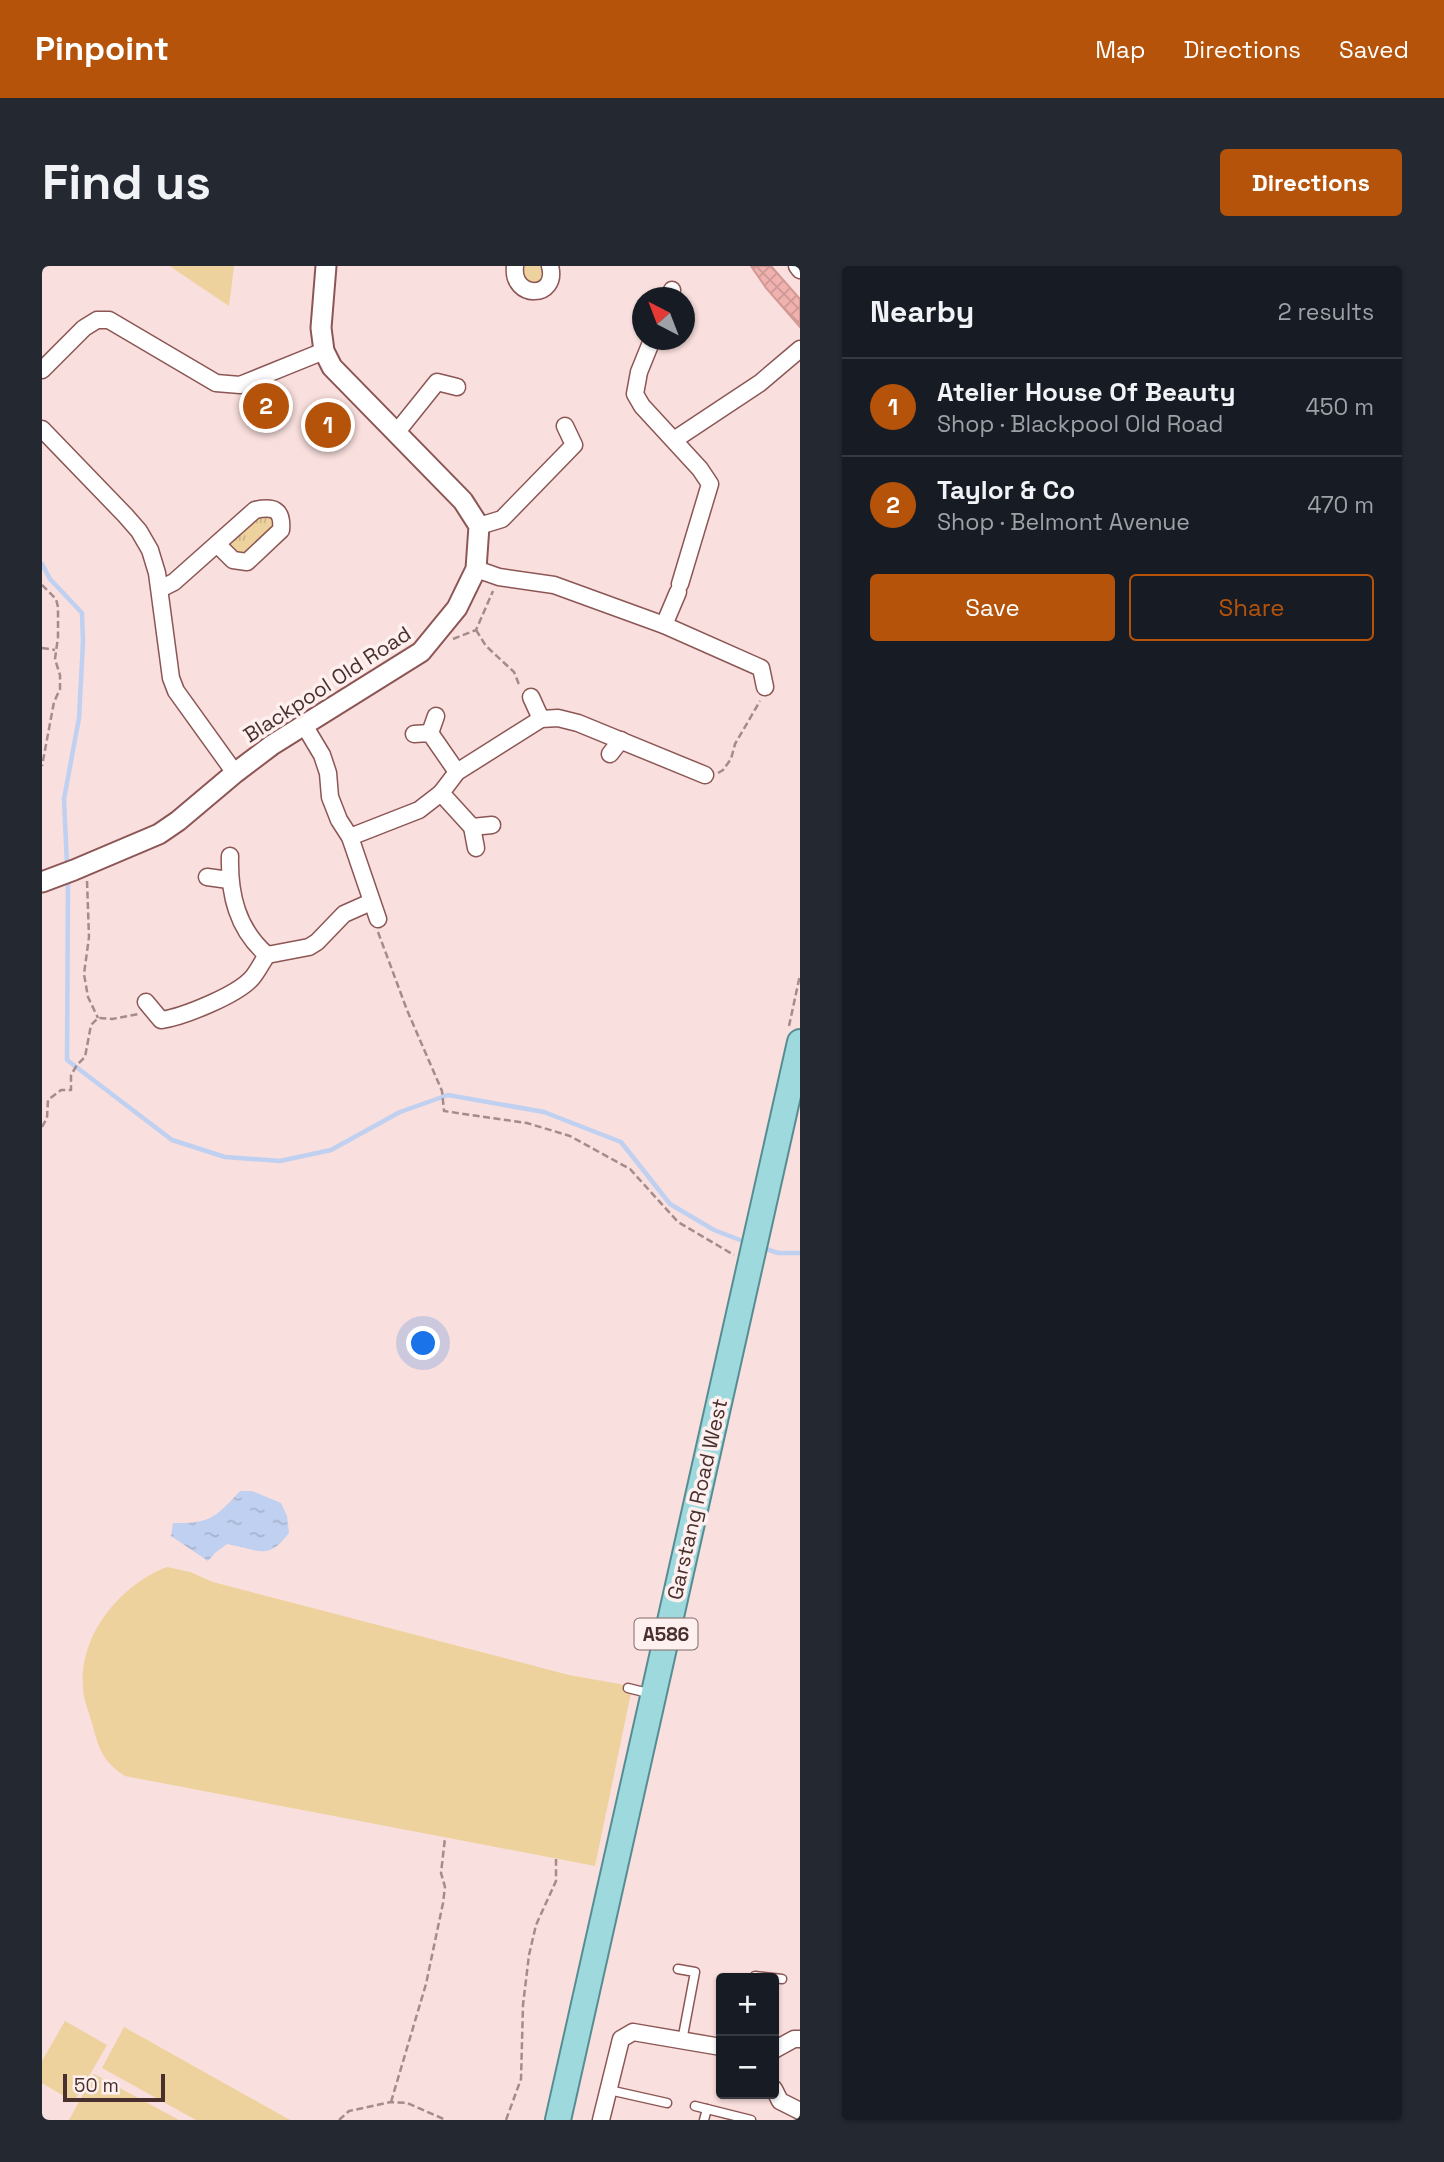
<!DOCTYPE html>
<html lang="en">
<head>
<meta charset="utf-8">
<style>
  :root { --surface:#171b24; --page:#242831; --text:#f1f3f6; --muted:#9ea1a6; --line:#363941; --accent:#b45309 }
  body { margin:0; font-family:"Space Grotesk",sans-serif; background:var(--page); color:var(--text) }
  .controls { position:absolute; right:21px; bottom:21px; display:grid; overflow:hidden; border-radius:7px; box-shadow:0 2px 5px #0004 }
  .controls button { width:63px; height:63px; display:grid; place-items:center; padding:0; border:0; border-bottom:2px solid var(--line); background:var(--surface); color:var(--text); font:35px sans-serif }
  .compass { position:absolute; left:590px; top:21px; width:63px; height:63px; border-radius:50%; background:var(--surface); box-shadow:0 2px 5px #0004; rotate:318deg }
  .scale { position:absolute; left:21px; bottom:18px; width:102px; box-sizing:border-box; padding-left:7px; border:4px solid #49302f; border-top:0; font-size:19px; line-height:24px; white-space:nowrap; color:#49302f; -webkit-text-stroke:5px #fdf0ef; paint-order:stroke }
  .you { position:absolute; left:382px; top:1078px; width:24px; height:24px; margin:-18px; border:5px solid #fff; border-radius:50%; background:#1a73e8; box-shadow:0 0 0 10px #1a73e833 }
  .badge { display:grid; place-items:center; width:46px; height:46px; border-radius:50%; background:var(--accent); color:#fff; font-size:23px; font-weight:700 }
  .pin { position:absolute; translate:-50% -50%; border:4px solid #fff; box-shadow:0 2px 7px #0006 }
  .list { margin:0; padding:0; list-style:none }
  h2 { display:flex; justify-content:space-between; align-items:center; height:91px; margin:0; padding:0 28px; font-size:30px }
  h2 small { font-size:23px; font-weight:400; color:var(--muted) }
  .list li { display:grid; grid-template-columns:46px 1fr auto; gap:21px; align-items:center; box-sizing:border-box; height:98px; padding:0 28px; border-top:2px solid var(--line) }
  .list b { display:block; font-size:26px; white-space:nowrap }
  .list p { margin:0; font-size:23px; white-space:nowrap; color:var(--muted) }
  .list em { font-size:23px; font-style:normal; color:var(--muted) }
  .actions { display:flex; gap:14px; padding:21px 28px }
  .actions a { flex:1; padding:16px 0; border:2px solid var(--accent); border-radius:7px; text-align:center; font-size:24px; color:var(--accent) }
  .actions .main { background:var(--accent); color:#fff }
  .map { position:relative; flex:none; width:758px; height:1854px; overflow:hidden; border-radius:7px }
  header { display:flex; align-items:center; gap:42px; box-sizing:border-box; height:98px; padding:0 35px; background:var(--accent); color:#fff }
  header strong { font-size:33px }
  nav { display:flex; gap:38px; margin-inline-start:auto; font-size:24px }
  .intro { display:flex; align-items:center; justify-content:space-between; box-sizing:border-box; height:168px; padding:0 42px }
  h1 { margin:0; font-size:49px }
  .button { padding:18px 32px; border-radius:7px; background:var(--accent); color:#fff; font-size:24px; font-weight:700 }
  main { display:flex; gap:42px; padding:0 42px }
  aside { flex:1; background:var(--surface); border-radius:7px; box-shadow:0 2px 5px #0004 }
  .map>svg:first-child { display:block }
</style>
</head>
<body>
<header>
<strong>Pinpoint</strong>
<nav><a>Map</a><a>Directions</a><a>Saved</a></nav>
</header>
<div class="intro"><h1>Find us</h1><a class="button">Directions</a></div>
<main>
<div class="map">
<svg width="758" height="1854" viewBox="0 0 758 1854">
  <defs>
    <pattern id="grass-tufts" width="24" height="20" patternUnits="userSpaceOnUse" patternTransform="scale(1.75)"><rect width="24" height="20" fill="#eed29e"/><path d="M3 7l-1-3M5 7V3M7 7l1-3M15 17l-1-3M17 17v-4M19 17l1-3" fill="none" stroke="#ceb588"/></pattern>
    <pattern id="water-ripples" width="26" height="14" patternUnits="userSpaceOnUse" patternTransform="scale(1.75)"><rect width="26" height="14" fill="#bfd0f0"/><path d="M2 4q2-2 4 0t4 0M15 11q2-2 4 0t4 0" fill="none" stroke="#a6b3ce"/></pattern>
    <pattern id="building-cross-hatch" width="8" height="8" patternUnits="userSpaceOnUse" patternTransform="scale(1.75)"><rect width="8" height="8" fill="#efb2ae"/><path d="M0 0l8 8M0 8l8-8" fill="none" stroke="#ce9996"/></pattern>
  </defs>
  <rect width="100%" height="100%" fill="#f9dfdd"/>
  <g fill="url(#grass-tufts)">
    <path d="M473,0H508L510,6L489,25Z"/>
    <path d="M213,244L240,254L205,296L175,278Z"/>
  </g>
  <g fill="#eed29e">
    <path d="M128,0H192L187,40L132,3Z"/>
    <path d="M125,1301L148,1306L171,1316L527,1409L583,1419L589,1427L553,1600L83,1510C60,1495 57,1483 50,1457C47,1446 41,1433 41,1421C37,1369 78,1319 125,1301Z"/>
    <path d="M23,1755L65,1779L32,1836L0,1817V1795Z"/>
    <path d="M82,1761L248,1854H154L60,1802Z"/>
    <path d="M52,1808L137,1854H27Z"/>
  </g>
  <path fill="url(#water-ripples)" d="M198,1225H210L239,1237L245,1250L247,1267C225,1296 216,1283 185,1278L174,1286L166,1295L129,1270L131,1257C168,1258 174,1251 198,1225Z"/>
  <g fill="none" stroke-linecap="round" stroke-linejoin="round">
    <g stroke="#bfd0f0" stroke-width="4.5">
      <path d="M0,298L8,313L40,347L41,376L37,452L22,533L25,599"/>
      <path d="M26,612L25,794L130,874L183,891L238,895L289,884L358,846L406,829L502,846L579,876L628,938L672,964L706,977"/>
      <path d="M721,982L736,987H758"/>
    </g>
  </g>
  <path fill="url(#building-cross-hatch)" stroke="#d49895" stroke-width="2" d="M709,0H729L758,33V61L724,22Z"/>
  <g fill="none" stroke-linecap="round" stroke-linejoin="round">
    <defs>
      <g id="service">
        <path d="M586,1422L610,1428"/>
        <path d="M636,1703L653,1706L640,1775"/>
        <path d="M713,1712V1710L740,1713"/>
        <path d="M567,1824L625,1837"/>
        <path d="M653,1840L665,1843"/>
        <path d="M662,1854L665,1843L709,1854"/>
      </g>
      <g id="minor">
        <path d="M473,0C469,34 517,33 508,0"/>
        <path d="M755,0L758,4"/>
        <path d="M627,32L630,24"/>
        <path d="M610,74L597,106L593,128L600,140L658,203L668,218L638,318"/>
        <path d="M0,104L42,62L55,54H67L174,117L198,119L282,85"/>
        <path d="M0,163L83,249L97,265L108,284L115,307L129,412L134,425L193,507"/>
        <path d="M354,167L395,116L415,121"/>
        <path d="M632,174L718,117L758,83"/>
        <path d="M437,260L460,253L532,179L523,160"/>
        <path d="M434,303L457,311L512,319L622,359L719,402L723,421"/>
        <path d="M118,323L132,316L213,244C231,240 241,243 239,264L205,296L191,294L175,278"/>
        <path d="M622,359L636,326"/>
        <path d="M489,431L499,453"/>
        <path d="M262,459L280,489L286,507L288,531L297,554L308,571L336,653"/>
        <path d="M388,467L394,450"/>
        <path d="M372,468L388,467L415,506"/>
        <path d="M568,488L579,474"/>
        <path d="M399,527L430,561L434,582"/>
        <path d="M430,561L450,559"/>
        <path d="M308,571L377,544L399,527L415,506L499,453L516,452L536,457L663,509"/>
        <path d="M188,590C187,628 195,663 225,689"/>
        <path d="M165,611L187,614"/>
        <path d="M104,736L119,754C141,751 195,729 210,712C216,705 220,696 225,689L267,681L275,676L302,648L329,636"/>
        <path d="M732,1784L752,1773H758"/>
        <path d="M732,1823L738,1835L758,1845"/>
        <path d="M559,1854L579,1773L591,1766L679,1781"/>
      </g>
      <path id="tertiary" d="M0,616L32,604L117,568L136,555L193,507L230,479L379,386L415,342L434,303L437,260L421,235L290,101L282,85L279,62L284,0"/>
      <path id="primary" d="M516,1854L758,776"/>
    </defs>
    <use href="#service" stroke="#8c5654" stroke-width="11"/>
    <use href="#minor" stroke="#8c5654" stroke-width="19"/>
    <use href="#tertiary" stroke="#8c5654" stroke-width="23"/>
    <use href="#primary" stroke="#578d92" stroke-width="28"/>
    <g stroke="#a58b8a" stroke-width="2.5" stroke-dasharray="7 3.5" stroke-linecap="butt">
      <path d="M0,319L14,333L16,341V371L13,393L18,409V423L12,436L0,500"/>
      <path d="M434,364L444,380L472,406L478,421"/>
      <path d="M411,373L434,364L451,325"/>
      <path d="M0,382L13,384"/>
      <path d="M676,507L681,504L689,493L693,478L718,435"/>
      <path d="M45,615L47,671L42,708L46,731L56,752"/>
      <path d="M336,666L365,744L400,825L402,845L485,857L528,870L588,903L636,956L692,989"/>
      <path d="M747,760L758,709"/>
      <path d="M0,861L5,852L6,834L19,824H29V809L35,799L43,791L49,759L56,752L70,753L97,748"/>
      <path d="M349,1836L384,1718L401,1637L403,1621L399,1607L403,1572"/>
      <path d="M297,1854L307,1845L349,1836L365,1837L404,1854"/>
      <path d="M464,1854L479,1813L481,1739L487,1689L494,1659L514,1615V1593"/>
    </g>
    <use href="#service" stroke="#fff" stroke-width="8"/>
    <use href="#minor" stroke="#fff" stroke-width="16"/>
    <use href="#tertiary" stroke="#fff" stroke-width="19"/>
    <use href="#primary" stroke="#9ed9de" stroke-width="24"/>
  </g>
  <g text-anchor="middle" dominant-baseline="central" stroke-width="7" stroke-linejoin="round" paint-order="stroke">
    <rect fill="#fdf0ef" stroke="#7f6a69" stroke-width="2" x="592.5" y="1352.5" width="63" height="31" rx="5"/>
    <g font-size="19" font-weight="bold" fill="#49302f">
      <text x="624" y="1368">A586</text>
    </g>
    <g font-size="21" fill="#49302f" stroke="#fdf0ef">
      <text transform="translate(285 418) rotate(-33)">Blackpool Old Road</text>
      <text transform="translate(655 1233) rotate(-77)">Garstang Road West</text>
    </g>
  </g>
</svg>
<div class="controls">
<button>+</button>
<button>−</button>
</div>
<svg class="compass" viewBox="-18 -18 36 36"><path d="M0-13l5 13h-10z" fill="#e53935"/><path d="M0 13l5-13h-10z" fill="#9ea1a6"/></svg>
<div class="scale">50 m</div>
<div class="you"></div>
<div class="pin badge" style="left:286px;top:159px">1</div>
<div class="pin badge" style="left:224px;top:140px">2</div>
</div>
<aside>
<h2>Nearby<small>2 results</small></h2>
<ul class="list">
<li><span class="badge">1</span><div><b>Atelier House Of Beauty</b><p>Shop · Blackpool Old Road</p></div><em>450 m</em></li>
<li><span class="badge">2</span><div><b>Taylor &amp; Co</b><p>Shop · Belmont Avenue</p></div><em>470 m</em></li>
</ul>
<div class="actions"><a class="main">Save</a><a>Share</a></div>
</aside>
</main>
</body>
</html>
